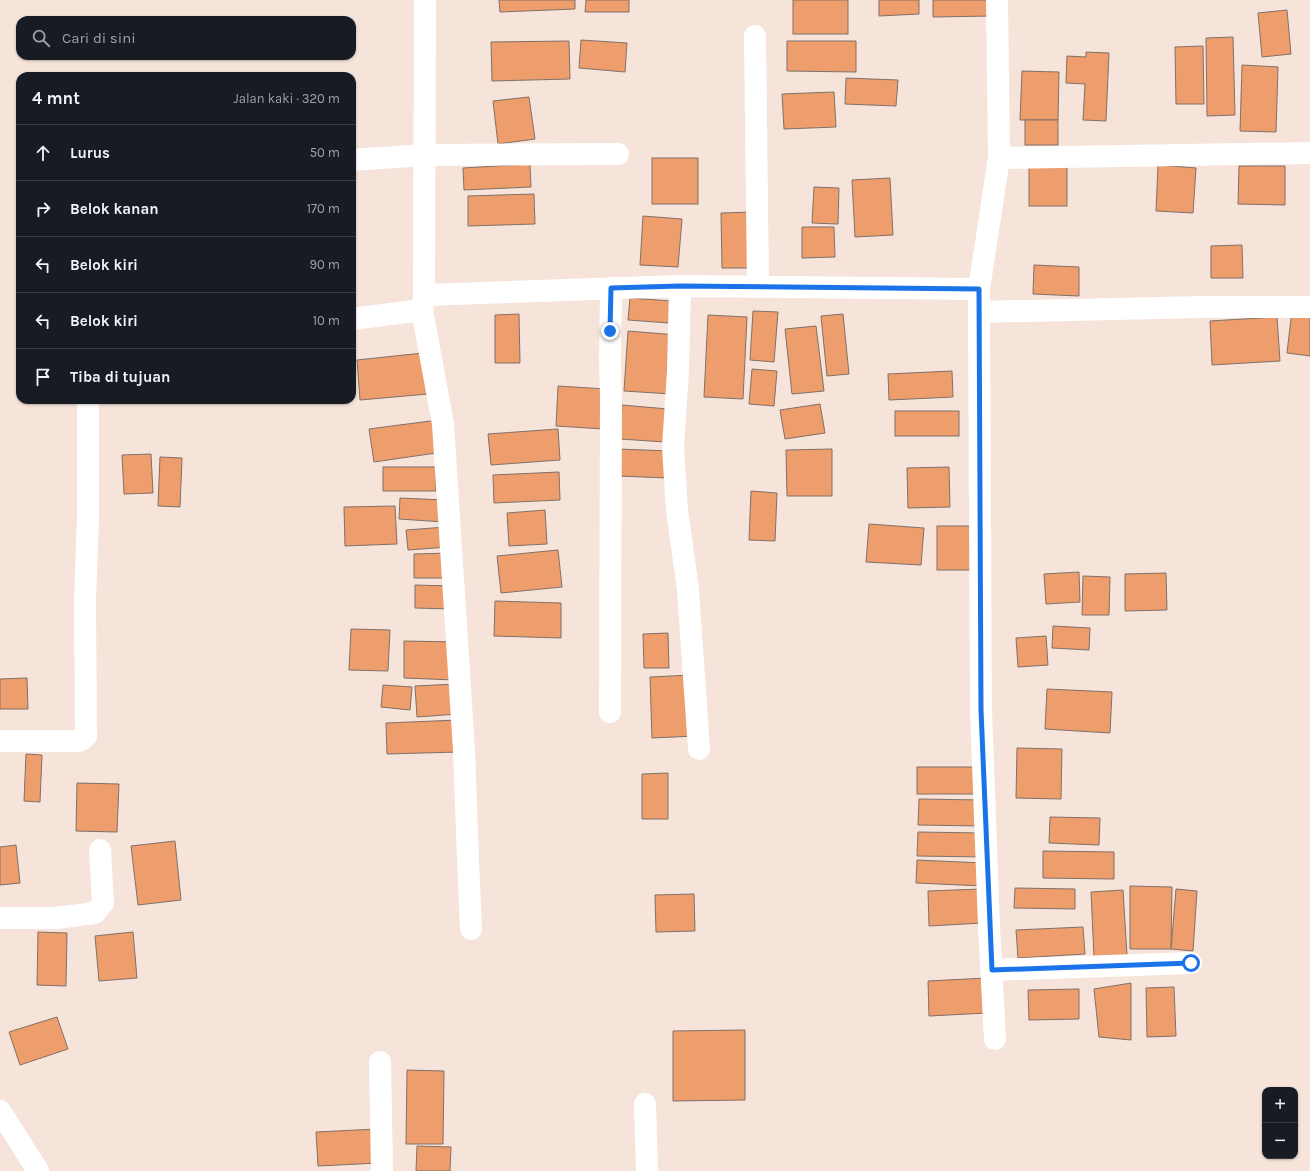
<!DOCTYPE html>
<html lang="id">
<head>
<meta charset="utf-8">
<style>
  :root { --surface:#171b24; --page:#242831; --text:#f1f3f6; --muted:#9ea1a6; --line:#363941 }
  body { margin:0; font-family:Karla,sans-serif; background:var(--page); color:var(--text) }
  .controls { position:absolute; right:12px; bottom:12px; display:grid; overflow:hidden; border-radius:8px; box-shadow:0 1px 3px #0004 }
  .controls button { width:36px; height:36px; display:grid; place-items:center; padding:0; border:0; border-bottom:1px solid var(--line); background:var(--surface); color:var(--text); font:20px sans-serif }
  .stop { position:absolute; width:12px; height:12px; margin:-9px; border:3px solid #1a73e8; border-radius:50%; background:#fff }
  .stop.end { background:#1a73e8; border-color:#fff; box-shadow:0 1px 4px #0008 }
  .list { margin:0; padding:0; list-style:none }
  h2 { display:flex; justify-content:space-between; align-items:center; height:52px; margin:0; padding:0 16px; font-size:17px }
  h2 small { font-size:13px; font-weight:400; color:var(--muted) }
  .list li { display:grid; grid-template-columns:26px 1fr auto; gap:12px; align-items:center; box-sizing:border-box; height:56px; padding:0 16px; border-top:1px solid var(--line) }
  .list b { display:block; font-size:15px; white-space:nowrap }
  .list em { font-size:13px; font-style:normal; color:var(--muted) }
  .icon { flex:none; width:22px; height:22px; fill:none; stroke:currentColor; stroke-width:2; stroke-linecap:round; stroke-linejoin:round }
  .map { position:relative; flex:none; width:1310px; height:1171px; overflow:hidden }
  .search { position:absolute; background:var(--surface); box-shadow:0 1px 3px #0004; left:16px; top:16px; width:340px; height:44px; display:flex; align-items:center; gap:10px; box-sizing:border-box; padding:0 14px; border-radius:12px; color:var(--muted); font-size:15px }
  .panel { position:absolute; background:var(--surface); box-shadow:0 1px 3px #0004; left:16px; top:72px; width:340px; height:332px; border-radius:12px }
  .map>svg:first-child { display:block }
</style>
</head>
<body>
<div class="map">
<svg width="1310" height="1171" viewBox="0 0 1310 1171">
  <rect width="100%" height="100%" fill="#f6e3d9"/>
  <g fill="#ee9d6d" stroke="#817168">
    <path d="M499,0H575V9L500,12Z"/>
    <path d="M586,0H629V12H585Z"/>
    <rect x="793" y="0" width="55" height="34"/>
    <path d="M879,0H919V14L879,16Z"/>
    <path d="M933,0H991L992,16L933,17Z"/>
    <path d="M1287,10L1291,54L1262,57L1258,13Z"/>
    <path d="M1233,37L1235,115L1207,116L1206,38Z"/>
    <path d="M581,40L627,43L625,72L579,68Z"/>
    <path d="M569,41L570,79L492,81L491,42Z"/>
    <path d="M787,41H856V72L787,71Z"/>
    <path d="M1203,46L1204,104H1176L1175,47Z"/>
    <path d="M1086,52L1109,53L1106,121L1083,120L1085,84L1066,83L1067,56L1086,57Z"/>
    <path d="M1242,65L1278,67L1276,132L1240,131Z"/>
    <path d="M1022,71L1059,72L1058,120H1020Z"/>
    <path d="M846,78L898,80L896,106L845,104Z"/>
    <path d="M834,92L836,127L784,129L782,94Z"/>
    <path d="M529,97L535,139L498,144L493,101Z"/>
    <rect x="1025" y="120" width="33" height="25"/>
    <rect x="652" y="158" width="46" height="46"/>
    <rect x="1029" y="163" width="38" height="43"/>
    <path d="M530,164L531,187L464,190L463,168Z"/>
    <path d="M1158,165L1196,168L1193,213L1156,211Z"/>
    <path d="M1239,166H1285V205L1238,204Z"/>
    <path d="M890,178L893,235L855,237L852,180Z"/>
    <path d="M814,187L839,188L838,224L812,223Z"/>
    <path d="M534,194L535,224L468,226V196Z"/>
    <path d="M751,212L752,268H722L721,213Z"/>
    <path d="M643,216L682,219L678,267L640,265Z"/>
    <path d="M802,227H834L835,257L802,258Z"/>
    <path d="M1242,245L1243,278H1211V246Z"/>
    <path d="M1034,265L1079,267V296L1033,294Z"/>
    <path d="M630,298L671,301L669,323L628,320Z"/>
    <path d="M1292,310L1310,313V356L1287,353Z"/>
    <path d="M753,311L778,312L774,362L750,360Z"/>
    <path d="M519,314L520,363H495V315Z"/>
    <path d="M843,314L849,374L827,376L821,316Z"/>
    <path d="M708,315L747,317L743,399L704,397Z"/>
    <path d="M1277,317L1280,361L1212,365L1210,321Z"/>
    <path d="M816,326L824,391L792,394L785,329Z"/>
    <path d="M628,331L677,335L672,394L624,391Z"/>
    <path d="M423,353L428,394L360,400L357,360Z"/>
    <path d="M752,369L777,371L774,406L749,404Z"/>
    <path d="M952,371L953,397L889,400L888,374Z"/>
    <path d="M558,386L606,389L604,429L556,426Z"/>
    <path d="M820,404L825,433L785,439L780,410Z"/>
    <path d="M622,405L668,409L665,442L620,439Z"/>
    <rect x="895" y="411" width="64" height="25"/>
    <path d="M438,420L443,452L374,462L369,429Z"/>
    <path d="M558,429L560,460L491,465L488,434Z"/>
    <path d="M619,449L669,451L668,478L618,476Z"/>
    <path d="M832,449V496H787L786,450Z"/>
    <path d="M151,454L153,493L124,494L122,455Z"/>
    <path d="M160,457L182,458L180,507L158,506Z"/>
    <rect x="383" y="467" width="53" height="24"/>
    <path d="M949,467L950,507L908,508L907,468Z"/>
    <path d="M559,472L560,500L494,503L493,475Z"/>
    <path d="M751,491L777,493L775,541L749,540Z"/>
    <path d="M400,498L445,500L444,522L399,519Z"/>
    <path d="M395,506L397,544L345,546L344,507Z"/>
    <path d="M545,510L547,544L509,546L507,513Z"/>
    <path d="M869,524L924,528L921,565L866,562Z"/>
    <rect x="937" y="526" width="38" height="44"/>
    <path d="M446,527L448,547L408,550L406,530Z"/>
    <path d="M558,550L562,587L501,593L497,556Z"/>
    <path d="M449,553L450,578H414V554Z"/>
    <path d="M1079,572L1080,602L1046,604L1044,574Z"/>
    <path d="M1166,573L1167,610L1125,611V574Z"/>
    <path d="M1083,576L1110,577L1109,615H1082Z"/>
    <path d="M415,585L452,586V609L415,608Z"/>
    <path d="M495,601L561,603V638L494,636Z"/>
    <path d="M1053,626L1090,628L1089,650L1052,648Z"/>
    <path d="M351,629L390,630L388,671L349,670Z"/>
    <path d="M668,633L669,668H644L643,634Z"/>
    <path d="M1046,636L1048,665L1018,667L1016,638Z"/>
    <path d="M404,641L455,642L454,680L404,678Z"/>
    <path d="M692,675L695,736L652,738L650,677Z"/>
    <path d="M27,678L28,709H0V679Z"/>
    <path d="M456,684L458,714L417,717L415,686Z"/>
    <path d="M383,685L412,687L410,710L381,707Z"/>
    <path d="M1047,689L1112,692L1110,733L1045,729Z"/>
    <path d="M458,720L459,752L387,754L386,723Z"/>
    <path d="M1017,748L1062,749L1061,799L1016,798Z"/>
    <path d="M26,754L42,755L40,802L24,801Z"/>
    <rect x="917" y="767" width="63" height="27"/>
    <path d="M668,773V819H642V774Z"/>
    <path d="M77,783L119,784L117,832L76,831Z"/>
    <path d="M919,799L983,800L982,826L918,825Z"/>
    <path d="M1050,817L1100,818L1099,845L1049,843Z"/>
    <path d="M918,832L983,833V857L917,856Z"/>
    <path d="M175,841L181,900L138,905L131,846Z"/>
    <path d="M16,845L20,883L0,885V847Z"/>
    <path d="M1043,851L1114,852V879L1043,878Z"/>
    <path d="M917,860L983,863L982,886L916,883Z"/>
    <path d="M1130,886L1172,887L1171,949H1130Z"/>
    <path d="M1015,888L1075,889V909L1014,908Z"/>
    <path d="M981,889L983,923L929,926L928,891Z"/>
    <path d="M1176,889L1197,891L1193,951L1171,949Z"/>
    <path d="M1123,890L1127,955L1094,957L1091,892Z"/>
    <path d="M694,894L695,931L656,932L655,895Z"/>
    <path d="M1083,927L1085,954L1018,958L1016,930Z"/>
    <path d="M38,932L67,933L66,986L37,985Z"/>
    <path d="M133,932L137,978L99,981L95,936Z"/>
    <path d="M986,978L987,1013L929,1016L928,981Z"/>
    <path d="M1131,983V1040L1099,1037L1094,989Z"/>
    <path d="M1174,987L1176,1036L1147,1037L1146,988Z"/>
    <path d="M1079,989V1019L1029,1020L1028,990Z"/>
    <path d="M57,1017L68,1049L20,1065L9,1032Z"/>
    <path d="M745,1030V1100L673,1101V1031Z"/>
    <path d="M407,1070L444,1071L443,1144H406Z"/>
    <path d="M377,1129L379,1163L318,1166L316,1132Z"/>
    <path d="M417,1146L451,1147L450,1171H416Z"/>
  </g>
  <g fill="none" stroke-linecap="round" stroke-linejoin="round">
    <g stroke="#fff" stroke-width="22">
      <path d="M425,0L424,295L422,310L443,424L464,750L468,859L471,929"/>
      <path d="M755,36L758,287"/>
      <path d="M999,158L1310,153"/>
      <path d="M352,160L424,155L618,154"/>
      <path d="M680,286L678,371L673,447L677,510L688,590L699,749"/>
      <path d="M424,295L680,286L979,289"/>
      <path d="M979,312L1201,307H1310"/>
      <path d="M352,319L422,310"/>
      <path d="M610,712L611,396L610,361L611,288"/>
      <path d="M0,741H78L83,739L86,736L85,600L88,516V400"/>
      <path d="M0,918H56L95,913L103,903L100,850"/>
      <path d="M992,970L1191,963"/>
      <path d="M995,1039L989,926L981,710L979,312V289L999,158L997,0"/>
      <path d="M380,1062L382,1171"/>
      <path d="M645,1104L647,1171"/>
      <path d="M0,1111L38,1171"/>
    </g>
  </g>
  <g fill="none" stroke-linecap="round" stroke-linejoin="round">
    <path stroke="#1a73e8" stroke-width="5" d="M610,331L611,288L680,286L979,289L981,710L992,970L1191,963"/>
  </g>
</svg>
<div class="controls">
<button>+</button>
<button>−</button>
</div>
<div class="stop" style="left:1191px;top:963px"></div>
<div class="stop end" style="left:610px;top:331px"></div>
<div class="search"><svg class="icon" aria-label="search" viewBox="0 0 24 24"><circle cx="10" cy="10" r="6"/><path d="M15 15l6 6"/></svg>Cari di sini</div>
<section class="panel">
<h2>4 mnt<small>Jalan kaki · 320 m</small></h2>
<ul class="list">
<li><svg class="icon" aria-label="ahead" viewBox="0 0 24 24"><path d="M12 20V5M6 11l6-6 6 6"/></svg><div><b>Lurus</b></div><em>50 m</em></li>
<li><svg class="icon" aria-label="right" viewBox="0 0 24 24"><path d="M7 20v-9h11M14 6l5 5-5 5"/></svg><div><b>Belok kanan</b></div><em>170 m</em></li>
<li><svg class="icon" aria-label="left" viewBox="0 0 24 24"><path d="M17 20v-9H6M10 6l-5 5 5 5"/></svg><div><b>Belok kiri</b></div><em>90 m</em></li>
<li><svg class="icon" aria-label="left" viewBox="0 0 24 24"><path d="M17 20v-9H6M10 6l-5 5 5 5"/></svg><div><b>Belok kiri</b></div><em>10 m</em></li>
<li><svg class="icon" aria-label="arrive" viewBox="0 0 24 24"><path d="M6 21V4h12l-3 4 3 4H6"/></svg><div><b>Tiba di tujuan</b></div></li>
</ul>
</section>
</div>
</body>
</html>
